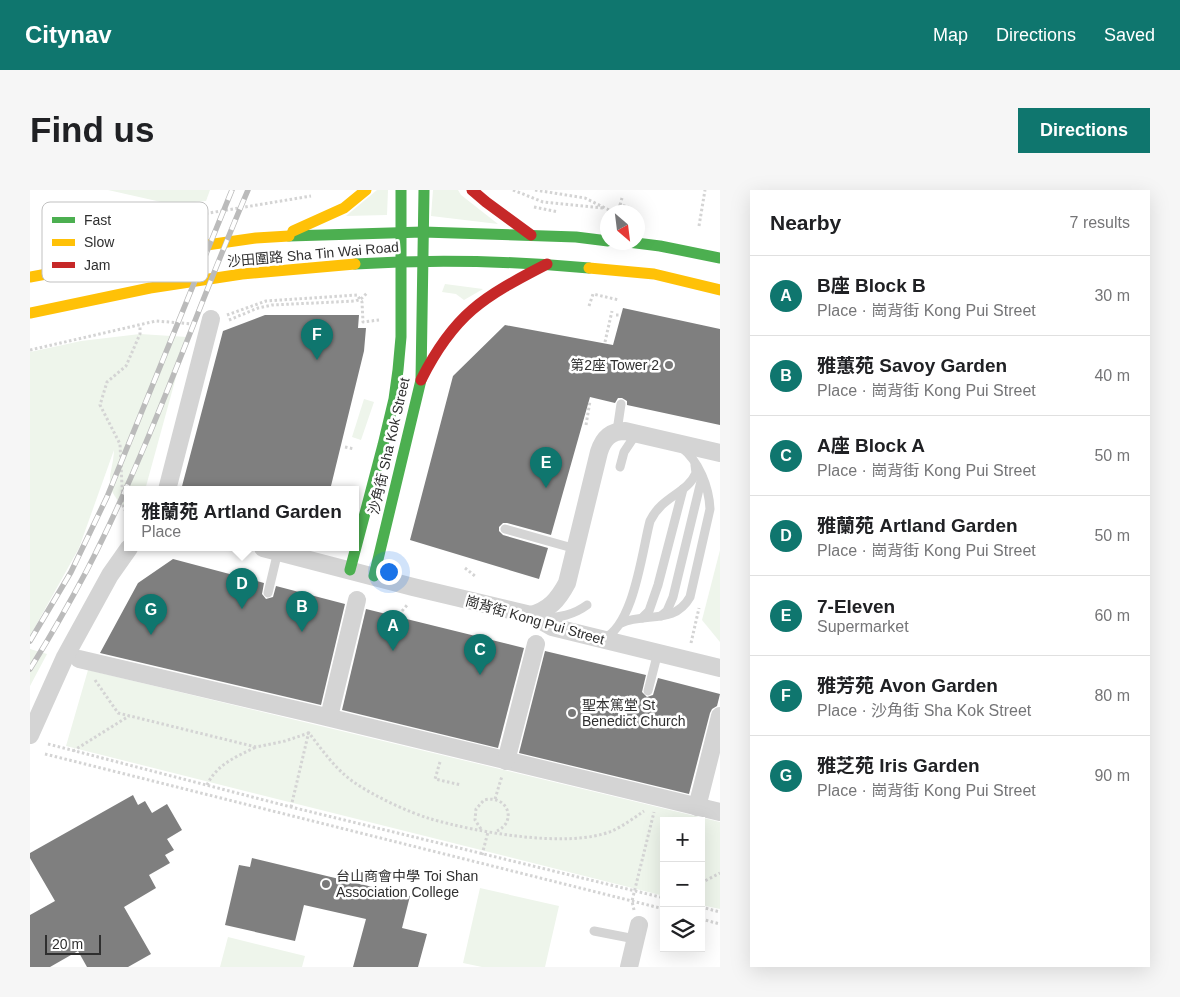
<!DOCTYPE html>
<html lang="en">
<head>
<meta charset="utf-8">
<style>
  :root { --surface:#fff; --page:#f6f6f6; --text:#202124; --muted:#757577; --line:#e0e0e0; --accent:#0f766e }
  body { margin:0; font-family:Helvetica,"Noto Sans TC",sans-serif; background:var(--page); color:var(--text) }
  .controls { position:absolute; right:15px; bottom:15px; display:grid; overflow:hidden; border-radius:0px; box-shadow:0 5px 20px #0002 }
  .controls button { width:45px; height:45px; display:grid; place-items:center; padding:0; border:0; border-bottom:1px solid var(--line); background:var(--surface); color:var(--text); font:25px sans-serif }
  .compass { position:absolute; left:570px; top:15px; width:45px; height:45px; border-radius:50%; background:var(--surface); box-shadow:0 5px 20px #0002; rotate:152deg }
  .scale { position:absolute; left:15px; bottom:12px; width:56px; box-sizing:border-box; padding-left:5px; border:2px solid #2f2f2f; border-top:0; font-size:14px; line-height:18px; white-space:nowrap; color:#2f2f2f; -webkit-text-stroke:4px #fff; paint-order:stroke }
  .you { position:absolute; left:358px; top:381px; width:18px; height:18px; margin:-12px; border:4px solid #fff; border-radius:50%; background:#1a73e8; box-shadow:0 0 0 8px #1a73e833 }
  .badge { display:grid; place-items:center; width:32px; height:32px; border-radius:50%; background:var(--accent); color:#fff; font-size:16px; font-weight:700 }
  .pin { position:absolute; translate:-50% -41px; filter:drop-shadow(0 1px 2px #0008) }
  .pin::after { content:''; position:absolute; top:26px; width:18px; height:15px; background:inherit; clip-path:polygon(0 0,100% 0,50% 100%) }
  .popup { position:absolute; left:94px; top:296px; width:235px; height:65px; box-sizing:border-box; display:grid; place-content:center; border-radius:0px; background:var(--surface); filter:drop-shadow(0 1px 4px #0005); font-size:16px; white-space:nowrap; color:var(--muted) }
  .popup b { font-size:19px; color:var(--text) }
  .popup::after { content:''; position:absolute; left:50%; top:100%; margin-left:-10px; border:10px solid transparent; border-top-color:var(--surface) }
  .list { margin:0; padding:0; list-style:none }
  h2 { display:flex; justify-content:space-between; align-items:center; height:65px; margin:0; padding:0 20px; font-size:21px }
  h2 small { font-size:16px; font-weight:400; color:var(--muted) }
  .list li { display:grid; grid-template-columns:32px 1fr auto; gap:15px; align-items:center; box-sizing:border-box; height:80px; padding:0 20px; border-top:1px solid var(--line) }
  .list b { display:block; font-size:19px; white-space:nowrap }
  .list p { margin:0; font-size:16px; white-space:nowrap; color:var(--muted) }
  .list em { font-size:16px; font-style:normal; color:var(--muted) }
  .icon { flex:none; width:28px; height:28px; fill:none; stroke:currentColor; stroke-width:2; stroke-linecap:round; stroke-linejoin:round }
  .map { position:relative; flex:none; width:690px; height:777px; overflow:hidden; border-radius:0px }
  header { display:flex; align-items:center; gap:30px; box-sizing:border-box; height:70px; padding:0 25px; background:var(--accent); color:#fff }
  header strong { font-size:24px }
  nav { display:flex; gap:28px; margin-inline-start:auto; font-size:18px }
  .intro { display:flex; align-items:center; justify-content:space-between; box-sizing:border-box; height:120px; padding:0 30px }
  h1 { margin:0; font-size:35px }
  .button { padding:12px 22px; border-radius:0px; background:var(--accent); color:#fff; font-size:18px; font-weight:700 }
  main { display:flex; gap:30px; padding:0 30px }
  aside { flex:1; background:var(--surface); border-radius:0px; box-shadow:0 5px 20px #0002 }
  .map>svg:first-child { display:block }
</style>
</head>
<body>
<header>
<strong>Citynav</strong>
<nav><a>Map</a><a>Directions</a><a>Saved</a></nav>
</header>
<div class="intro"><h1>Find us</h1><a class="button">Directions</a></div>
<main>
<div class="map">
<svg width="690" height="777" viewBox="0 0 690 777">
  <rect width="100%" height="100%" fill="#fff"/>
  <g fill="#eef5eb">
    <path d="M78,0H180L176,11L140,14Z"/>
    <path d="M347,0H358L357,25L316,26Z"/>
    <path d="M403,0H428L431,5L468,34L401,26Z"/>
    <path d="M415,94L453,99L434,110L426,104L412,102Z"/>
    <path d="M110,144L157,147L115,300H98V315L93,316C71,294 83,285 84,260L49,358L0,446V162L51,151Z"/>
    <path d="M334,209L344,212L331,250L322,247Z"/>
    <path d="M690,360V452L672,430Z"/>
    <path d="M0,459L17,464L0,496Z"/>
    <path d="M58,480L690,632V719L671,715V631H634V706L36,556Z"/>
    <path d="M450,698L529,716L515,777H452L433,773Z"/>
    <path d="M198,747L275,766L272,777H190Z"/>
  </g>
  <g fill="#7f7f7f">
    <path d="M593,118L690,139V235L597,215V211L592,208H588L585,213L560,207L521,345L477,333H473L469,337V341L473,345L518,358L509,389L380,350L423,186L475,135L583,155Z"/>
    <path d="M235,125H329L328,138H336L334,161L300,300H151L193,141Z"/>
    <path d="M143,369L234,393L232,404L236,409L243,407L246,396L315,414L291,515L70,463L108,393Z"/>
    <path d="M336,419L494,458L468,558L312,520Z"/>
    <path d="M515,461L616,485L612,502L617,507L623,505L628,488L690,504L687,516L682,519L680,523L659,604L489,563Z"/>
    <path d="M103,605L108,615L115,611L122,623L137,614L152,640L137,649L144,660L135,665L140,673L119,685L126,698L94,717L121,764L98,777H57L48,761L20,777H0V725L25,711L0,668V663Z"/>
    <path d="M222,668L380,706L372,738L397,744L388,777H323L336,729L274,715L265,751L195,735L209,675L220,677Z"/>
  </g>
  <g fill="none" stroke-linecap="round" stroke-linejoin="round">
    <g stroke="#d4d4d4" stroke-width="3" stroke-dasharray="2.5 2.5" stroke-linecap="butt">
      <path d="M483,0L513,12L574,18"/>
      <path d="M505,0L555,8L583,22"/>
      <path d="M590,15L592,8"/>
      <path d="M504,17L528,22"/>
      <path d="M589,22L590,15L598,17"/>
      <path d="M161,26L281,6"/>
      <path d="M669,36L675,0"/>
      <path d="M559,116L563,104L589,110"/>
      <path d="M197,125L236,111L327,105L332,112L333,132L349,130"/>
      <path d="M586,125H591"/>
      <path d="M199,130L228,118L242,115L326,111L332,108L338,102"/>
      <path d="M575,152L582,121"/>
      <path d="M0,160L126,131L163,134"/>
      <path d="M556,235L560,211"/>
      <path d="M315,257L324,259"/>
      <path d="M98,326L93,316L90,254L70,215L77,192L96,176L110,144V135"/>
      <path d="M435,378L445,386"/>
      <path d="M372,421L378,414"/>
      <path d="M661,453L669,418"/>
      <path d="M65,490L88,523L226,557L255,551L279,543C293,561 306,580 325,593C346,607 378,622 401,629C446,642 538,659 582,641C593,636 604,628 614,621"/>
      <path d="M18,554L261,617L634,708"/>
      <path d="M43,561L99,526"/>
      <path d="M15,564L634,719"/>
      <path d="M410,572L405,589L431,595"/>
      <path d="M177,595C187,574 206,567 226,557"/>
      <path d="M465,609L472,586"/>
      <path d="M261,617L279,541"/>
      <path d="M451,639L445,630L446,619L454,610C477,604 488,631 467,641"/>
      <path d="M452,665L458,642"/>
      <path d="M671,693L690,683"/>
      <path d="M671,717L690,722"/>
      <path d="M604,720L602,711L624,622"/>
      <path d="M671,729L690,734"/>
    </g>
    <g stroke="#d4d4d4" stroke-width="9">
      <path d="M587,241L591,214"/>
      <path d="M590,277L594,262L606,244"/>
      <path d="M475,339L546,359"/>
      <path d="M238,403L248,361"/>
      <path d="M631,426L637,421L643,407L672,287"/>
      <path d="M513,427C528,429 545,424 557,415"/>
      <path d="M612,428L619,421L628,395L653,299"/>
      <path d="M591,433C617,422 644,435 660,407L680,319C679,297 669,271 651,257"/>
      <path d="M573,449C604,436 612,361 620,331C632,306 657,304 666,283L665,275"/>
      <path d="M618,501L628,462"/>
      <path d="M564,741L605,749"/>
    </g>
    <g stroke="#d4d4d4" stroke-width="18">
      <path d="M137,300L181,129"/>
      <path d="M233,358L383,397L501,425L522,437L690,478"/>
      <path d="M501,425C519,420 528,410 537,393L569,262C573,249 580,241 595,241L690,263"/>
      <path d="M49,469L284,524L690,622"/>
      <path d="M299,527L327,410"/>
      <path d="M0,545L35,467L80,385L99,358"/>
      <path d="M476,571L506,454"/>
      <path d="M667,617L690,526"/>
      <path d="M599,777L609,735"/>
    </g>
    <g stroke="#4caf50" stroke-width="11">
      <path d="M259,46L393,42L546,47L578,51"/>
      <path d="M598,52L630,56L690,68"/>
      <path d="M325,74C403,69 482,71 559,78"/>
      <path d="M320,380L353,255L364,209L368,180L371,147V0"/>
      <path d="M344,386L391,190L394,0"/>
    </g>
    <g stroke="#ffc107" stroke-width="11">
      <path d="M263,41L314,18L336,0"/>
      <path d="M559,78L624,84L690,100"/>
      <path d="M0,87L156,58L226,48L259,46"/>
      <path d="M0,123L120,98L212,84L325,74"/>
    </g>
    <g stroke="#c62828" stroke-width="11">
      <path d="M442,0L456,12L501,45"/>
      <path d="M391,190C424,124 453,107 517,74"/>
    </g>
    <defs>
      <g id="rail">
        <path d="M0,451L41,382L77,307L202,0"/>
        <path d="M0,479C20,447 39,414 57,380C120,258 164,126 218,0"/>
      </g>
    </defs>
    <use href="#rail" stroke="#bbb" stroke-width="5.5"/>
    <use href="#rail" stroke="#fff" stroke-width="4" stroke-dasharray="11" stroke-linecap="butt"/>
  </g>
  <g fill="#787878" stroke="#fff" stroke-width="2">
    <circle cx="639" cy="175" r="5"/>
    <circle cx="542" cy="523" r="5"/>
    <circle cx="296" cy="694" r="5"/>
  </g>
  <g text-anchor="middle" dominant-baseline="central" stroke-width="5" stroke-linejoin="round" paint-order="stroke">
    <g font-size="14" fill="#2f2f2f" stroke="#fff">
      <text transform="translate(283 64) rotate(-5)">沙田圍路 Sha Tin Wai Road</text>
      <text transform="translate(359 256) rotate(-77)">沙角街 Sha Kok Street</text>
      <text transform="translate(505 430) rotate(16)">崗背街 Kong Pui Street</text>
    </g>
    <g font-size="14" fill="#2f2f2f" stroke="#fff" text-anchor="start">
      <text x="629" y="175" text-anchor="end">第2座 Tower 2</text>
      <text x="552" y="515">聖本篤堂 St<tspan x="552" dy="16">Benedict Church</tspan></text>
      <text x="306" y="686">台山商會中學 Toi Shan<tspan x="306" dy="16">Association College</tspan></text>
    </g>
  </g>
  <rect x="12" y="12" width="166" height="80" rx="8" fill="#fff" stroke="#c1c1c1" stroke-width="1"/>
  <rect x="22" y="27" width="23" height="6" fill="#4caf50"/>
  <rect x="22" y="49" width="23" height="7" fill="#ffc107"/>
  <rect x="22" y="72" width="23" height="6" fill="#c62828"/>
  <g font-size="14" fill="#2f2f2f">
    <text x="54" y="35">Fast</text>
    <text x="54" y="57">Slow</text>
    <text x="54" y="80">Jam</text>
  </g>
</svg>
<div class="controls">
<button>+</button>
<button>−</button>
<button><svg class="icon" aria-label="layers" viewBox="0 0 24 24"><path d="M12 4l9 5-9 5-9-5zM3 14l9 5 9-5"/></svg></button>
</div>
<svg class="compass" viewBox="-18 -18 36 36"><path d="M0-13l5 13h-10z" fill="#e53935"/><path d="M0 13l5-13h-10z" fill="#757577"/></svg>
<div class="scale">20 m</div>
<div class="you"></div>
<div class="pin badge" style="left:363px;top:461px">A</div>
<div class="pin badge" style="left:272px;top:442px">B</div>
<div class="pin badge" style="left:450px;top:485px">C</div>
<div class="pin badge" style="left:212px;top:419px">D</div>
<div class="popup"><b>雅蘭苑 Artland Garden</b>Place</div>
<div class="pin badge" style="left:516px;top:298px">E</div>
<div class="pin badge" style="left:287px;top:170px">F</div>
<div class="pin badge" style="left:121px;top:445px">G</div>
</div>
<aside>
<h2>Nearby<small>7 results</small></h2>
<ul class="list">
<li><span class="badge">A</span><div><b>B座 Block B</b><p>Place · 崗背街 Kong Pui Street</p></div><em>30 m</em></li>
<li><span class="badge">B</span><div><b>雅蕙苑 Savoy Garden</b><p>Place · 崗背街 Kong Pui Street</p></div><em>40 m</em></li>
<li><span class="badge">C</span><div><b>A座 Block A</b><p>Place · 崗背街 Kong Pui Street</p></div><em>50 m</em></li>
<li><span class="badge">D</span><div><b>雅蘭苑 Artland Garden</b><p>Place · 崗背街 Kong Pui Street</p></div><em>50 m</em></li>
<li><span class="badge">E</span><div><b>7-Eleven</b><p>Supermarket</p></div><em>60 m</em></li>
<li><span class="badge">F</span><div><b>雅芳苑 Avon Garden</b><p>Place · 沙角街 Sha Kok Street</p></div><em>80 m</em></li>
<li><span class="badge">G</span><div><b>雅芝苑 Iris Garden</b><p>Place · 崗背街 Kong Pui Street</p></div><em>90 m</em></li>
</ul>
</aside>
</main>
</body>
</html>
